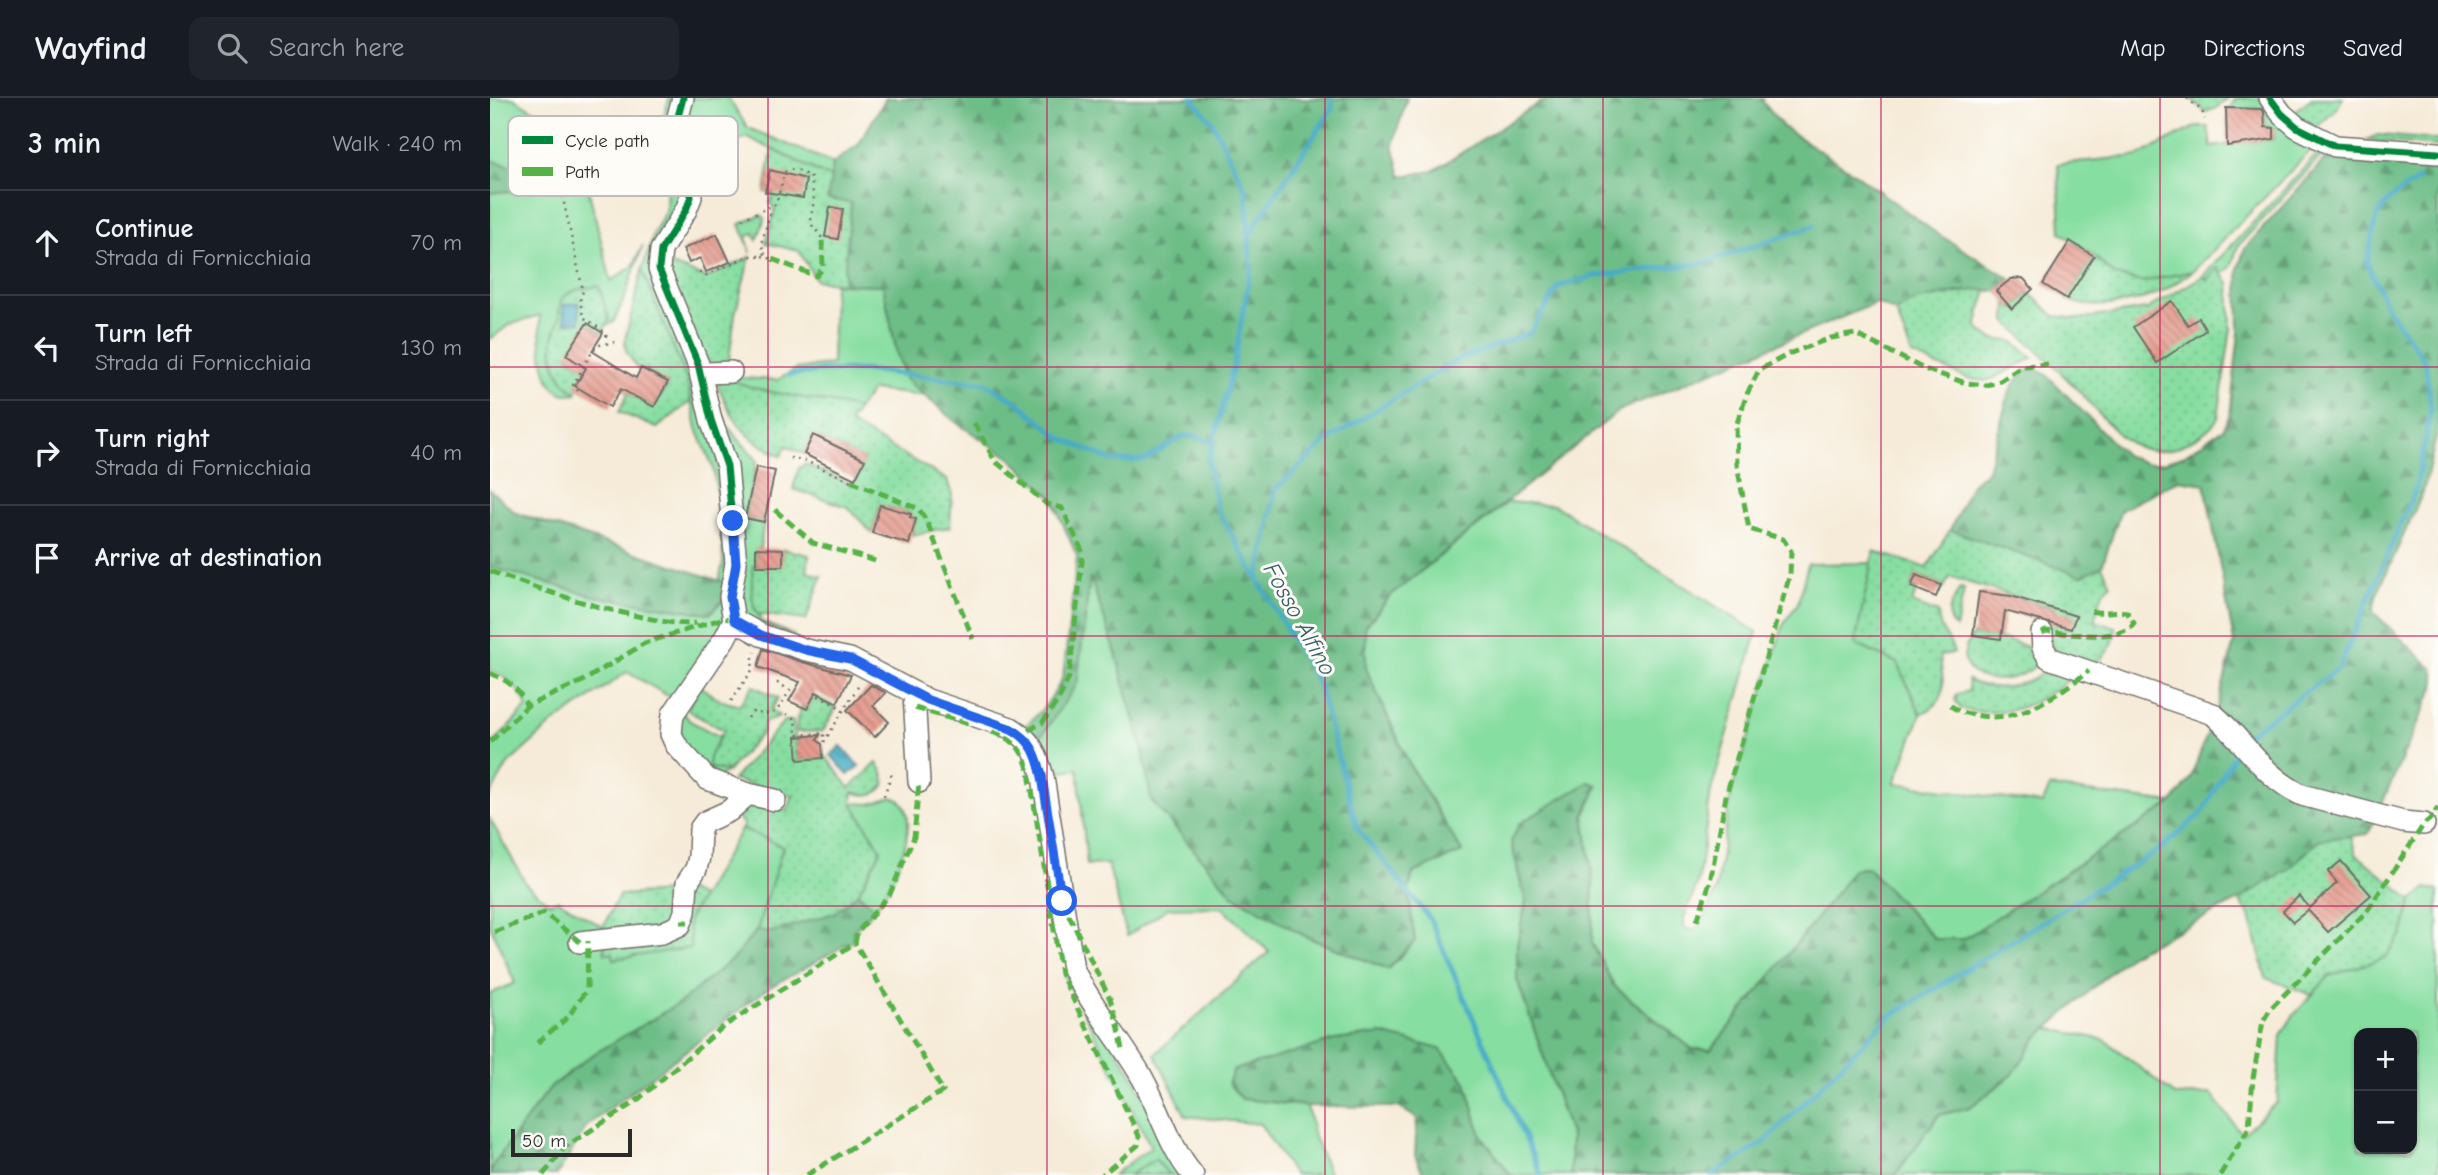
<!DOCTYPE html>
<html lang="en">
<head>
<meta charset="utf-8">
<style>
  :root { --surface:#171b24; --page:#20242c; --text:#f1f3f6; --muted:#9ea1a6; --line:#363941 }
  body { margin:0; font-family:"Comic Neue",sans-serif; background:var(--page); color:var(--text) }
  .controls { position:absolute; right:21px; bottom:21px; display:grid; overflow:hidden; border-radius:14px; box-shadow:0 2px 5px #0004 }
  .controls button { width:63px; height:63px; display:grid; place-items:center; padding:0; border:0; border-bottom:2px solid var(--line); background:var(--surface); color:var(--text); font:35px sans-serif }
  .scale { position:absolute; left:21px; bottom:18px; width:121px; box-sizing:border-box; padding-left:7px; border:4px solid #2b2b2b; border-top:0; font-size:19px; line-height:24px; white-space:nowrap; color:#2b2b2b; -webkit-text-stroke:5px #fdfcf7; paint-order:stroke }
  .stop { position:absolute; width:21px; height:21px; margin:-16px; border:5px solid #2563eb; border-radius:50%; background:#fff }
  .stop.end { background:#2563eb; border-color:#fff; box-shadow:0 2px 7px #0008 }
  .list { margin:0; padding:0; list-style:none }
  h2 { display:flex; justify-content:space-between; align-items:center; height:91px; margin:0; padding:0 28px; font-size:30px }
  h2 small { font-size:23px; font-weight:400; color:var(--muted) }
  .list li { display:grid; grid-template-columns:46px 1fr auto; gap:21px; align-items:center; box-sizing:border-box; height:105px; padding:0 28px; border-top:2px solid var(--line) }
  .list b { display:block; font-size:26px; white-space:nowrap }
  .list p { margin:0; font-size:23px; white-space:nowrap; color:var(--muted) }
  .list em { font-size:23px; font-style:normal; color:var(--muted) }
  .icon { flex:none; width:38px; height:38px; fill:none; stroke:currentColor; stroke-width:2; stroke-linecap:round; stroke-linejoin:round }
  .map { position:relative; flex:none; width:1948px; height:1077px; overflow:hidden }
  header { display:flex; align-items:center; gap:42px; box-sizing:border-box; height:98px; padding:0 35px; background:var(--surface); border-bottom:2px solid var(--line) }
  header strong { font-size:33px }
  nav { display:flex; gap:38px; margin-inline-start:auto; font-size:24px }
  .search { width:490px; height:63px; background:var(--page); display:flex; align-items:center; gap:18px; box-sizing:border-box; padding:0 24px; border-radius:14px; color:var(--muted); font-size:26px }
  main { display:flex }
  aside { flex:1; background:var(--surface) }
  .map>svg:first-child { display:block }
</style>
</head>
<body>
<header>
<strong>Wayfind</strong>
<div class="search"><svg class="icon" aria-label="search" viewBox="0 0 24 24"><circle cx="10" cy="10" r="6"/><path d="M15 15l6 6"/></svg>Search here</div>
<nav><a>Map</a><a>Directions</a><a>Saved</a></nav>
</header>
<main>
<aside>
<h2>3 min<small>Walk · 240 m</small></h2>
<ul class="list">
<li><svg class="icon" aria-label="ahead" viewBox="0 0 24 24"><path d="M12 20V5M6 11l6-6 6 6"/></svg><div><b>Continue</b><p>Strada di Fornicchiaia</p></div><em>70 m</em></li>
<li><svg class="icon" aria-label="left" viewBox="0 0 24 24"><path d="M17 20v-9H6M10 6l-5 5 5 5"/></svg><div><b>Turn left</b><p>Strada di Fornicchiaia</p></div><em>130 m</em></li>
<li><svg class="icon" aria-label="right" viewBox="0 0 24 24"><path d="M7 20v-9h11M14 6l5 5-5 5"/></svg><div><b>Turn right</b><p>Strada di Fornicchiaia</p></div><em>40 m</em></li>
<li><svg class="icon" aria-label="arrive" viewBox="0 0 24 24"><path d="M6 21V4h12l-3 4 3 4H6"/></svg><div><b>Arrive at destination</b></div></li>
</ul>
</aside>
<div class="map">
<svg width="1948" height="1077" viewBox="0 0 1948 1077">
  <defs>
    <pattern id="forest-firs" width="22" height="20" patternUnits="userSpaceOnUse" patternTransform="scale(1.75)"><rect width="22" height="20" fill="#6dbd87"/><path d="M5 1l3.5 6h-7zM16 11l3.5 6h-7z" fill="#5a9a6f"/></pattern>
    <pattern id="park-dots" width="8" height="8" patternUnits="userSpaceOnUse" patternTransform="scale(1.75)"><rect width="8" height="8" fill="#87dea1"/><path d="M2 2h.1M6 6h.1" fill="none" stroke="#75bf8b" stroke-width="1.8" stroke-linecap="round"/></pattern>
    <pattern id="water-waves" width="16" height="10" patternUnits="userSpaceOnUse" patternTransform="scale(1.75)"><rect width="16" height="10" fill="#47acc6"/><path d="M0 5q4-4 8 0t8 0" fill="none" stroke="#3b8ca1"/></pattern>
    <pattern id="building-back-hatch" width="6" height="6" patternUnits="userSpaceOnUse" patternTransform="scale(1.75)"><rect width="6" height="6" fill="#e5998c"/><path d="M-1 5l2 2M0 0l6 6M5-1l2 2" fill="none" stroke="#ba7d73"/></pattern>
  </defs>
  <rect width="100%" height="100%" fill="#fdfcf7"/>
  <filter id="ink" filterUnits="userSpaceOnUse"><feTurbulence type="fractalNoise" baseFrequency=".0143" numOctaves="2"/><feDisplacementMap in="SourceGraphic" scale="14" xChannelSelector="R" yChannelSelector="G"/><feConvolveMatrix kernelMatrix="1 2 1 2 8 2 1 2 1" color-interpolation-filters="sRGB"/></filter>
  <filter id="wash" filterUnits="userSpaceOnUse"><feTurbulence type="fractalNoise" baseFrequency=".00686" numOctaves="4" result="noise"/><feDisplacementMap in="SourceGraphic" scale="28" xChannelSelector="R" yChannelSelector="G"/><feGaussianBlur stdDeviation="1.57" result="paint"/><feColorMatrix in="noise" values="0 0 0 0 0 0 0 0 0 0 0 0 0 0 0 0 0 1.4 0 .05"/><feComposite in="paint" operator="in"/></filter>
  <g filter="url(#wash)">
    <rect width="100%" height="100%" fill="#f6ebd8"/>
    <g fill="#87dea1" stroke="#598466" stroke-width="2" fill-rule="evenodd">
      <path d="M0,0H23L43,12L62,17H80L121,183L143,168L153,147L135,199L123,225L116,228L119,222L109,188C96,190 82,191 73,200C68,206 70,214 69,221C68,227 65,232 64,237C59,259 68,282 86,295C49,305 50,239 50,217L19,227L0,241V95L40,91L32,71L0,62Z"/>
      <path d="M179,0H187L171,52L172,76C154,54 174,23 179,0Z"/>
      <path d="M197,0H238L258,30L343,65L341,80L257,39L198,60L192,25Z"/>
      <path d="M1746,0H1775L1823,50L1703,173L1651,184L1624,177L1604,158L1571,134L1568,66L1648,58L1705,29H1718L1721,49L1784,41V30L1775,29L1774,11H1739Z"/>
      <path d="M1888,37L1948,42V48L1876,42Z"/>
      <path d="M178,51C199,97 193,100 168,140L199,265L230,365L237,425L236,485L229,483L233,465L231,423L223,369L207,331L196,280L152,172L164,135L176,112Z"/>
      <path d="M1830,53L1833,56L1748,148L1741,169L1732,176L1728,170L1717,182L1713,178Z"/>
      <path d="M271,117L275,120L267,142L264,135L256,139L261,155L250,126Z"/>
      <path d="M344,186L393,187L407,256L416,282L435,298L382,292L368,311C327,299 270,298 236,279L287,282L306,271L342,266Z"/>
      <path d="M220,287L237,328L267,362L255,420L274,424L270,450L266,451V468H263L264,510L273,524L305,538L252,520Z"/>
      <path d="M1018,404L1064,407L1267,534L1221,693L1208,784L1194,820V830L1203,832L1211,827L1226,792L1241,695L1294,525L1308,505L1318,466L1382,465L1365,546L1407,565L1431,616L1405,685L1552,706L1560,689L1682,705L1474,841H1445L1378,770L1364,771C1319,833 1268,892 1221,952L1202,951L1124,888L1102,845L1103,781L1094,718L1108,687L1027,771L1036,804L1027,847V881L1081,1039L1080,1077H1021L991,1037L976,984L752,1001L817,1008L824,1039L840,1077H804L770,1026L696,1018L665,956L779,854L732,809L678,810L637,838L618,766L597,767L588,671L558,675L547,644L587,586L600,477L625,552L653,652L662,702L743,797L817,839L898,871L925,843L918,794L923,775L972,754L919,666L876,571L875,529L900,498Z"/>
      <path d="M0,469L104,498L220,516L233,502L238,523L185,602L137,574L62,626L18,666L0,697V649L37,609C29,591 19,579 0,572Z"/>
      <path d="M190,612L200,623L230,639L219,659V670L238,673L227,680L189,646Z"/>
      <path d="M402,699C440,709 401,792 385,810L368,795L391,752L362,705L380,706Z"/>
      <path d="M0,721L36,786L59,805L68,802L113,829L115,855H123L124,861L198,822L252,730L293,749L267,832L245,859L191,904L99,959L59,991L5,1064L0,1074V896L25,885L0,827Z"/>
      <path d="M1937,790L1948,793V1077H1405L1449,1017L1480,1009L1522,977L1547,940L1558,930L1615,942L1686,998L1721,996L1752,1036L1787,1004L1791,937L1803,918L1839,878L1895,860L1912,836L1922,802ZM1869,935H1922V1051H1869Z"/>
      <path d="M579,872L645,981L694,1077H679L665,1061L640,1077H623L661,1049L575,878Z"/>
    </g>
    <g fill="url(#forest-firs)" stroke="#4c7459" stroke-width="2">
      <path d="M396,0H917L903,46L911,78L943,73L1049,5L1068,0H1274L1272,3L1293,29L1367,77L1446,135L1521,181L1506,193C1473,191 1436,197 1406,214L1386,205L1130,312L900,498L875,529L876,571L919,666L972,754L923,775L918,794L925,843L898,871L817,839L743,797L661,702L653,652L625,552L600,479L587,586L547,644L535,628C552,613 563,600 573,579L587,458L561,398L520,360L467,325L416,282L407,256L393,187L353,186L361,106L337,101L343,65L368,47Z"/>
      <path d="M1837,59L1948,64V332L1933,394L1886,498L1883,514L1943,571L1946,585L1878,736L1829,742L1798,772L1749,802L1641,856L1547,940L1522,977L1480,1009L1449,1017L1405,1077H1080L1081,1039L1027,881V847L1036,804L1021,744L1029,726L1099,684L1108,687L1094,718L1103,781L1102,845L1124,888L1202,951L1221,952C1268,892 1319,833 1364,771L1378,770L1445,841H1474L1682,705L1700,682L1728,607L1744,544L1715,386L1688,382L1631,412L1612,468L1591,478L1460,432L1481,387L1498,372L1518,298L1525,284L1536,273L1545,271L1556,276L1635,357L1655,365H1673L1695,357L1734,330L1740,316L1749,235L1748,171L1755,150Z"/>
      <path d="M0,62L32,71L40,91L0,95Z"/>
      <path d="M0,392L26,415L236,485L233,502L220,516L104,498L0,469Z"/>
      <path d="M368,795L385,810L363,834V843L277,891L97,1028L67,1077H0L5,1064L59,991L99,959L191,904L245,859L267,832L282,834L344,815Z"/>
      <path d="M891,936L950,951L976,984L991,1037L1021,1077H934L925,1058L927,1020L908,1009L817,1008L752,1001L738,985L744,972L845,942Z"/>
    </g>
    <g fill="url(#park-dots)" stroke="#598466" stroke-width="2">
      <path d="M1700,0H1738L1727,10L1716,14Z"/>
      <path d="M1822,0H1853L1845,13L1825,30L1803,14Z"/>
      <path d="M282,51L341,80L337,101L361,105L353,186L326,182L309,153L276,145L285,111L280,105L283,96L275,94Z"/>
      <path d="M1604,158L1624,177L1651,184L1703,173C1694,179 1684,187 1675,192C1650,204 1601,215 1577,201Z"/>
      <path d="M260,159L245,216L238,269L218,268L175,167H182L216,180Z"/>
      <path d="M1728,170L1739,185L1741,230L1728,320C1720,332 1708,339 1694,346C1643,372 1616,320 1586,290C1564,267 1540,245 1516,223L1517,204L1523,211L1539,195L1565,218L1589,221L1657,211L1713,178L1717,182Z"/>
      <path d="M152,172L196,280L201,303L167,330L129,314L138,295L164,309L178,285L152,270L149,273L136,253L135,242Z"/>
      <path d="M109,188L119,222L112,235L97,225L79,259L96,270L86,295C68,282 59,259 64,237C65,231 68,227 69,221C70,214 68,206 73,200C82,190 97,190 109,188Z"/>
      <path d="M1486,192H1497C1494,205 1487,216 1487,229C1504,246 1504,240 1524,244L1543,260L1498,283L1479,281L1422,257L1406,214L1425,203Z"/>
      <path d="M236,279C270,298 327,299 368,311L359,325L457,382L462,397L460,429L422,437L426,421L420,419V415L390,407L382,435L358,409L303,391L309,370L315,366L363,387L374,362L323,337L314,356L296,348L291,358C251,339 243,322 226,283Z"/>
      <path d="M1460,432L1591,478L1612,468L1621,486L1613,494L1604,523L1626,529C1625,548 1616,557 1602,568L1566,556L1557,537L1564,510L1460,479L1452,492L1449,491L1450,486L1426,477L1421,489L1427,492L1422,505L1448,515C1449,535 1459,537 1464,555L1450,557C1452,587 1462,601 1431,616L1407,565L1365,546L1384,453L1437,470Z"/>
      <path d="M293,451L319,457L317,474L332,478L316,522L268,516C259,502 262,484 263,468H292Z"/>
      <path d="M1470,490L1474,491L1466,530C1451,519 1463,504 1470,490Z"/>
      <path d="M1483,537C1504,540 1538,542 1551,561C1526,597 1449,584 1483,537Z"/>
      <path d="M1559,569L1585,577C1547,607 1520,621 1471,611L1465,602L1467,596L1479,593L1478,582C1504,596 1538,589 1559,569Z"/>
      <path d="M210,586C219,598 235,606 250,607L263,588L288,600L281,612L289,618L275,624L272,635L238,673L219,670V659L234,632L200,614L198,610Z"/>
      <path d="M324,598L346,610L333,633L307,634V620L312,609L317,611Z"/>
      <path d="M294,623H303L308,662L336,659L360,690L387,665L393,674L395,686C388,698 375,699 363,694L362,705L391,752L368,795L344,815L282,834L267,832L293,749L252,730L254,726L243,716L262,702L297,713L303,698L243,682Z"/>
      <path d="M1861,738L1866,756L1922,802L1912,836L1895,860L1839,878L1822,897L1776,880L1760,818L1749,802L1798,772L1829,742Z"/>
      <path d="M199,793L211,799L198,822L201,850L124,861L123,855H115L113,829L129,797Z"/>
      <path d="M665,1061L679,1077H640Z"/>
    </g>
    <g fill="url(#water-waves)" stroke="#396c78" stroke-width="2">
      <path d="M89,205L90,224L75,225L73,207Z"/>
      <path d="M351,648L369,668L358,677L341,657Z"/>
    </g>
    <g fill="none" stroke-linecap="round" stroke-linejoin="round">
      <g stroke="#47acc6" stroke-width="5">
        <path d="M702,0L723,25L756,93L761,169L744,265L718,365L728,413L829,587L867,730L940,821L1051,1077"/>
        <path d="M759,136L842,11V0"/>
        <path d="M299,277L330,273L373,272L495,285L527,304L571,340L623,363L655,362L693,338L708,339L723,345"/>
        <path d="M768,481L785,392L838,342L967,262L1040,235L1069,188L1105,178L1214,165L1323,128"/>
        <path d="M1754,639L1849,570L1926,390L1941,310L1935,263L1898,211L1877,165L1887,117L1901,100L1928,82"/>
        <path d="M1222,1077L1275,1044L1399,919L1669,752L1712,715L1744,657"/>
      </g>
    </g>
    <g id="blocks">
      <g fill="url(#building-back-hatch)">
        <path d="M1736,10L1772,11L1774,14L1775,29L1784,30V41L1737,48Z"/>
        <path d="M280,72L316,81L313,100L275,94Z"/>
        <path d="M340,109L353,111L348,141L335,139Z"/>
        <path d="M227,136L240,164L216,174L210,160L199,165L193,151Z"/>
        <path d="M1580,143L1604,158L1577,201L1553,186Z"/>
        <path d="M1533,180L1543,191L1522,211L1506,193L1521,181Z"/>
        <path d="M1682,203L1698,227L1709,220L1716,232L1667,265L1643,229Z"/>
        <path d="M97,225L113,235L102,253L146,280L151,270L178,284L164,309L131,291L120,309L85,288L96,270L76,257Z"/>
        <path d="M323,337L375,362L365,381L314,356Z"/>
        <path d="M266,369L285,373L274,424L255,420Z"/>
        <path d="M390,407L421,416L420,419L426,421L419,446L382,435Z"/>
        <path d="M266,450L293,451V468H266Z"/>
        <path d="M1426,477L1451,487L1446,499L1421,489Z"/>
        <path d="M1489,494L1521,498L1586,518L1581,531L1515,513L1511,541L1483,537Z"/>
        <path d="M273,551L312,564L361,577L347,605L326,594L317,611L299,603L310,584L268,569Z"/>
        <path d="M381,587L396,595L383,608L399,624L385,639L357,612Z"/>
        <path d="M330,637L327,642L332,646L333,660L308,662L306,639Z"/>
        <path d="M1851,763L1881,797L1838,834L1818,812L1803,824L1793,813L1809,798L1820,810L1847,785L1838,774Z"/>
      </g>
    </g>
  </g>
  <g filter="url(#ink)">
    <use href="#blocks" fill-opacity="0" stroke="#726e68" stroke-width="2"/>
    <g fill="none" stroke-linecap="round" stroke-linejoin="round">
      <defs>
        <g id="minor">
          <path d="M193,0L186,26V45L200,89L201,99L196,112L171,152L169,171L208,266L221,322L237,368L246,465L240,499L244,522L271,537L316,552L360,561L438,602L521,630C542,642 547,657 553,679L583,871C602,910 632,943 653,981C670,1012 679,1049 703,1077"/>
          <path d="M1780,0L1792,16L1807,29L1845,48L1948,55"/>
          <path d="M217,275L241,274"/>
          <path d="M244,522L235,540L183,616L181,636L186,647L217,681L258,696L285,702"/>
          <path d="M1552,535L1553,550L1559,560L1723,616C1756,644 1772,678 1812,697L1913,724L1934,726"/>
          <path d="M424,596L429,684"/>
          <path d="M90,844L172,835L190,827L195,814L197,785L206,771L209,759L210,731L215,724L239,713L258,696"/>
        </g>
      </defs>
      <use href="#minor" stroke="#726e68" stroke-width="24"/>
      <g stroke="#726e68" stroke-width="2.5" stroke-dasharray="2 5" stroke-linecap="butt">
        <path d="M1697,0L1712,13L1715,21"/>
        <path d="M71,91L93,193L90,202L93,219L116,235L117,246"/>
        <path d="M252,121L286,106L295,74L300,71L310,73L321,80L324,103L321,119L322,127L332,140"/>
        <path d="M272,158L282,161"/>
        <path d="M209,174L216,177L258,158H272L275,155L271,146L282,110"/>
        <path d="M88,293L83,287L102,254L109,247L128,244"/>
        <path d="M300,360L313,362L361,383"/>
        <path d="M328,598L353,611"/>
        <path d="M241,603L263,571L262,563L265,554"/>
        <path d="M296,616L305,621L306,637L334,635V644"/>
        <path d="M258,620L262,614C288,619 287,613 300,592L284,583"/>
        <path d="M334,644L369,587"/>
        <path d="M394,698L403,672"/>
      </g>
      <use href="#minor" stroke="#fff" stroke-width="21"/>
      <g stroke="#56b246" stroke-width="5" stroke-dasharray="10 5" stroke-linecap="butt">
        <path d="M282,161L326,178L333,170L332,140"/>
        <path d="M484,325L505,363L557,406L572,410L593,455L579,579L569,601L552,625L531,636"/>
        <path d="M361,383L429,411L437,424L483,541"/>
        <path d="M285,412L323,445L389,464"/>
        <path d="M0,473C50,492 99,508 152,519C169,522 189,528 206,525"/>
        <path d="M1552,535L1556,533C1576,535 1631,545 1644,525L1637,514C1625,512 1613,516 1600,513"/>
        <path d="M0,575C19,583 28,590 37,608"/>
        <path d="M1460,607C1468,614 1475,615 1485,617C1528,627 1566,597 1599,573"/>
        <path d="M425,610L482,627"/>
        <path d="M502,634C525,641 533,652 539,674L571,876L649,1038L648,1047L612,1077"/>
        <path d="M0,644L37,608L93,583L155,545L234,520L244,522"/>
        <path d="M572,803L620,901L628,927L633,951"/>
        <path d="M1207,823L1220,784L1236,698L1300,476L1301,453L1293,441L1259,431L1247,367L1246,328L1257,296L1269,272L1301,255L1341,240L1365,236L1434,271L1476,285L1497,287L1510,283L1533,268L1558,266"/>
        <path d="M191,824H198"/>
        <path d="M4,834L54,815L90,844"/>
        <path d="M47,945L78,919L97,891L98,843"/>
        <path d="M53,1077L75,1049L145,1004L234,928L365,845L367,835L400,796L424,739L429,684"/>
        <path d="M317,1077L453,993L365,845"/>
        <path d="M1730,1077L1759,1030L1763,980L1773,923L1781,910L1877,813L1934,726L1940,721L1948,710"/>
      </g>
      <defs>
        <g id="cycleway">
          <path d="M193,0L186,26V45L200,89L201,99L196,112L171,152L169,171L208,266L221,322L237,368L246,465L240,499L244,522L271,537L316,552L360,561L438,602L521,630C542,642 547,657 553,679"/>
          <path d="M1780,0L1792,16L1807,29L1845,48L1948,55"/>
        </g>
      </defs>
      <use href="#cycleway" stroke="#fdfcf7" stroke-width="11"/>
      <use href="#cycleway" stroke="#00873e" stroke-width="7"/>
    </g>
  </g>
  <g fill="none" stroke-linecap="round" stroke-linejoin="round" filter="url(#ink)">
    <path stroke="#2563eb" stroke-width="9" d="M243,423L246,466L240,499L244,522L271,537L316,552L360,561L438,602L521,631C542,642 547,657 552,679L572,803"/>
  </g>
  <path fill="none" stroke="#c2185b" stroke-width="2" stroke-opacity="0.55" d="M278,0V1077M557,0V1077M835,0V1077M1113,0V1077M1391,0V1077M1670,0V1077M0,269H1948M0,538H1948M0,808H1948"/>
  <g text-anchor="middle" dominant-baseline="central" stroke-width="6" stroke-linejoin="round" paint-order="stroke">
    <g font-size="24" font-style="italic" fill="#365f69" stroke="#fdfcf7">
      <text transform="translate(810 521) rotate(61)">Fosso Alfino</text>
    </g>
  </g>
  <rect x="18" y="18" width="230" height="80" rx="10" fill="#fdfcf7" stroke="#bebdba" stroke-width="2"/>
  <rect x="32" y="38" width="31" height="8" fill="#00873e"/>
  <rect x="32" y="69" width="31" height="9" fill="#56b246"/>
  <g font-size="19" fill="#2b2b2b">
    <text x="75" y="49">Cycle path</text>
    <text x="75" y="80">Path</text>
  </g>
</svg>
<div class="controls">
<button>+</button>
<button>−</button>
</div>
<div class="scale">50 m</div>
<div class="stop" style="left:572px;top:803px"></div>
<div class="stop end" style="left:243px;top:423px"></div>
</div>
</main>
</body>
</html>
